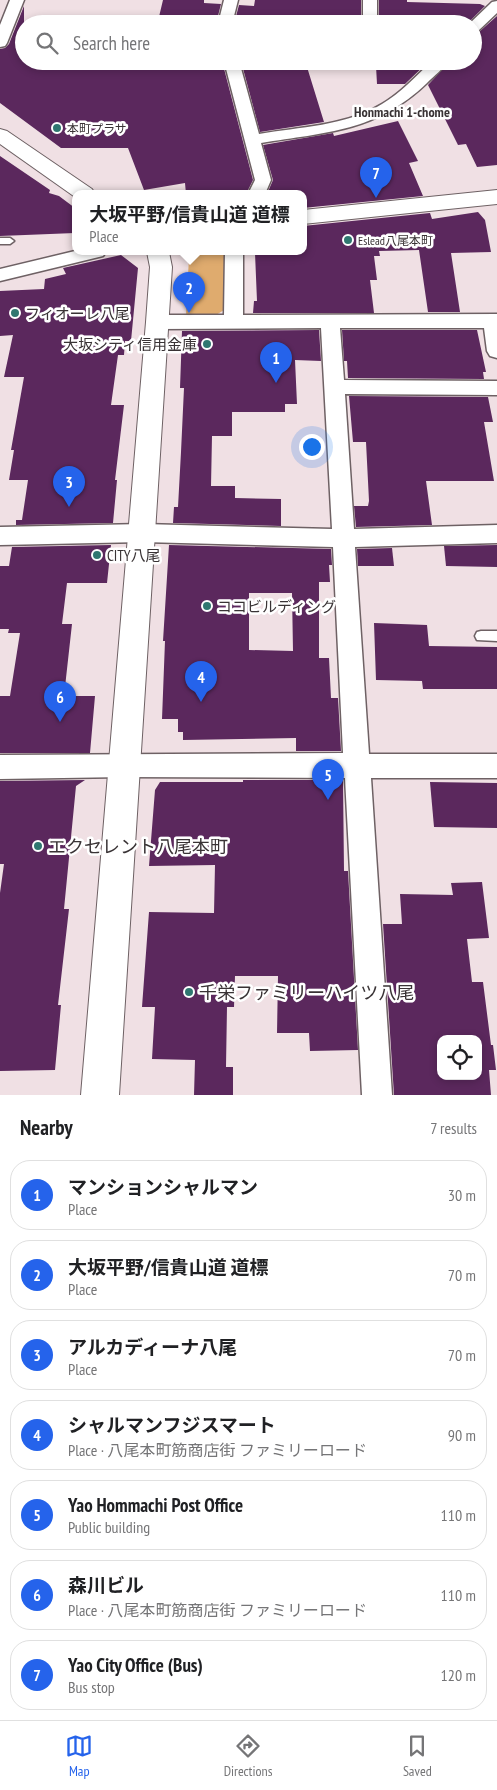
<!DOCTYPE html>
<html lang="en">
<head>
<meta charset="utf-8">
<style>
  :root { --surface:#fff; --page:#f2f2f2; --text:#202124; --muted:#757577; --line:#e0e0e0; --accent:#2563eb }
  body { margin:0; font-family:"PT Sans Narrow","Noto Sans JP",sans-serif; background:var(--page); color:var(--text) }
  .controls { position:absolute; right:15px; bottom:15px; display:grid; overflow:hidden; border-radius:10px; box-shadow:0 2px 8px #0003 }
  .controls button { width:45px; height:45px; display:grid; place-items:center; padding:0; border:0; border-bottom:1px solid var(--line); background:var(--surface); color:var(--text); font:25px sans-serif }
  .you { position:absolute; left:311px; top:446px; width:18px; height:18px; margin:-12px; border:4px solid #fff; border-radius:50%; background:#1a73e8; box-shadow:0 0 0 8px #1a73e833 }
  .badge { display:grid; place-items:center; width:32px; height:32px; border-radius:50%; background:var(--accent); color:#fff; font-size:16px; font-weight:700 }
  .pin { position:absolute; translate:-50% -41px; filter:drop-shadow(0 1px 2px #0008) }
  .pin::after { content:''; position:absolute; top:26px; width:18px; height:15px; background:inherit; clip-path:polygon(0 0,100% 0,50% 100%) }
  .popup { position:absolute; left:72px; top:190px; width:235px; height:65px; box-sizing:border-box; display:grid; place-content:center; border-radius:10px; background:var(--surface); filter:drop-shadow(0 1px 4px #0005); font-size:16px; white-space:nowrap; color:var(--muted) }
  .popup b { font-size:19px; color:var(--text) }
  .popup::after { content:''; position:absolute; left:50%; top:100%; margin-left:-10px; border:10px solid transparent; border-top-color:var(--surface) }
  .list { margin:0; padding:0; list-style:none }
  h2 { display:flex; justify-content:space-between; align-items:center; height:65px; margin:0; padding:0 20px; font-size:21px }
  h2 small { font-size:16px; font-weight:400; color:var(--muted) }
  .list li { display:grid; grid-template-columns:32px 1fr auto; gap:15px; align-items:center; box-sizing:border-box; height:70px; margin:0 10px 10px; padding:0 10px; border:1px solid var(--line); border-radius:20px }
  .list b { display:block; font-size:19px; white-space:nowrap }
  .list p { margin:0; font-size:16px; white-space:nowrap; color:var(--muted) }
  .list em { font-size:16px; font-style:normal; color:var(--muted) }
  .icon { flex:none; width:28px; height:28px; fill:none; stroke:currentColor; stroke-width:2; stroke-linecap:round; stroke-linejoin:round }
  .map { position:relative; flex:none; width:497px; height:1095px; overflow:hidden }
  .search { position:absolute; background:var(--surface); box-shadow:0 2px 8px #0003; left:15px; right:15px; top:15px; height:55px; display:flex; align-items:center; gap:12px; box-sizing:border-box; padding:0 18px; border-radius:28px; color:var(--muted); font-size:19px }
  .sheet { height:625px; background:var(--surface) }
  nav { display:flex; justify-content:space-around; align-items:center; box-sizing:border-box; height:70px; border-top:1px solid var(--line); background:var(--surface); font-size:14px; color:var(--muted) }
  nav a { display:grid; justify-items:center; gap:2px }
  nav .on { color:var(--accent) }
  .map>svg:first-child { display:block }
</style>
</head>
<body>
<div class="map">
<svg width="497" height="1095" viewBox="0 0 497 1095">
  <rect width="100%" height="100%" fill="#f0e0e4"/>
  <path fill="#dfab6e" d="M196,252H226L224,310L216,315H186L189,257Z"/>
  <g fill="#5b285d" fill-rule="evenodd">
    <path d="M163,0H204V3L221,4L216,24H164L165,21H158Z"/>
    <path d="M255,0H361V24H234L239,5L254,6Z"/>
    <path d="M379,0H407V2L480,4L485,6L467,24H379Z"/>
    <path d="M24,6V61H222L253,180L246,194H186L185,183L144,190L128,148H61L0,103V49L5,48L9,44Z"/>
    <path d="M497,16V165L477,167L466,144L458,145L428,85L450,61H473V34L479,32Z"/>
    <path d="M241,61H429L405,84H377L376,66L307,67L324,122L260,132Z"/>
    <path d="M398,121L418,161L409,163L423,196L303,208V194H267L273,180L263,145L333,133L334,136Z"/>
    <path d="M0,156L50,190L49,193L59,196L75,208V233L0,236Z"/>
    <path d="M478,212L485,220L491,252L451,253L460,312H428L419,250L379,251L380,256H374L377,280H370L374,313H253L254,301H257L255,253L303,252V226L430,213L432,219Z"/>
    <path d="M121,255L138,268L131,341H125L124,355H118L111,405H124L115,480H117L113,523L16,525V520H22L28,480H9L14,450H11L24,377H4L13,335L0,336V291L44,289L45,279L66,274L63,268Z"/>
    <path d="M319,330L321,361L295,360L297,404H285V412H232V436H212L211,486H235V498L281,499V526L173,523L174,507H178L181,452L184,388H180L182,331Z"/>
    <path d="M342,330H477L486,372H483L484,379L348,378L347,361H344Z"/>
    <path d="M349,396L488,397L493,422H484L494,481H426L432,525L356,527L354,506H368L369,501L366,442H353Z"/>
    <path d="M111,545L107,583H67L62,624H72L64,696H95L90,753H0V696H10L20,633H8L9,629H0V566H9L12,547Z"/>
    <path d="M169,545L331,549L332,565H329L330,582H319V658H329L331,698H338L341,751H296V738L183,740V732H178V719H162L165,641H163ZM249,593H292L293,651L249,650Z"/>
    <path d="M497,545V567L446,566L444,546Z"/>
    <path d="M392,548L394,566H358L357,549Z"/>
    <path d="M374,623L427,625L429,646L497,647V689H423L422,681L376,680Z"/>
    <path d="M85,780L76,786L64,909H69L58,1005H61L55,1070L0,1071V893L4,864H0V781Z"/>
    <path d="M243,780H343L344,871H348L358,1050L310,1051L309,1033H277L278,976H235L234,1007H227L226,1067H233V1095H194L195,1060L152,1059L155,1007H142L149,912L214,913L215,865L149,866L155,790L160,782H243Z"/>
    <path d="M430,782L497,783V828L434,827Z"/>
    <path d="M482,882L489,938L467,939L472,982H483L491,1045H493L496,1070H489L491,1095H394L383,924H402L400,894L453,895L451,883ZM441,1039H478V1076H441Z"/>
  </g>
  <g fill="none" stroke-linecap="round" stroke-linejoin="round">
    <defs>
      <g id="lane">
        <path d="M0,238H10L14,241L10,244H0Z"/>
        <path d="M481,631H497V641L477,640L475,636L477,632Z"/>
      </g>
      <g id="street">
        <path d="M10,0H24L7,43L5,46L0,47V25Z"/>
        <path d="M224,0H238L232,24H218Z"/>
        <rect x="363" y="0" width="14" height="24"/>
        <path d="M497,1V13L478,31L473,32V24H469L492,2Z"/>
        <path d="M224,61H239L259,134C299,127 346,126 382,104C401,93 416,76 432,61H448C443,69 434,76 427,83C376,132 327,132 261,143L271,180L265,194H248L255,180Z"/>
        <path d="M75,251L106,252L103,256L0,281V269Z"/>
        <path d="M225,252H243V315L497,314V358L490,356L487,351L484,328H340L344,380L497,381V395L345,394L354,529L497,525V543L355,547L369,754H497V778H371L392,1095H362L345,778L125,777L0,779V755L343,753L333,547L143,542L0,545V527L143,524L332,529L321,328L158,329L151,327L148,322L151,317L158,315H224Z"/>
      </g>
      <g id="secondary">
        <path d="M0,129L7,131L92,189L95,194H75V197L0,144Z"/>
        <path d="M497,190V204L303,224V210Z"/>
        <path d="M147,252H169L172,267L119,1095H81L146,322L150,267Z"/>
      </g>
    </defs>
    <use href="#lane" stroke="#6e6164" stroke-width="3"/>
    <use href="#street" stroke="#6e6164" stroke-width="3"/>
    <use href="#secondary" stroke="#6e6164" stroke-width="2"/>
    <use href="#lane" fill="#fff" fill-rule="evenodd"/>
    <use href="#street" fill="#fff" fill-rule="evenodd"/>
    <use href="#secondary" fill="#fff" fill-rule="evenodd"/>
  </g>
  <g fill="#2f7770" stroke="#fff" stroke-width="2">
    <circle cx="57" cy="128" r="5"/>
    <circle cx="348" cy="240" r="5"/>
    <circle cx="15" cy="313" r="5"/>
    <circle cx="207" cy="344" r="5"/>
    <circle cx="97" cy="555" r="5"/>
    <circle cx="207" cy="606" r="5"/>
    <circle cx="38" cy="846" r="5"/>
    <circle cx="189" cy="992" r="5"/>
  </g>
  <g text-anchor="middle" dominant-baseline="central" stroke-width="5" stroke-linejoin="round" paint-order="stroke">
    <g font-size="12" fill="#393335" stroke="#fff" text-anchor="start">
      <text x="67" y="128">本町プラサ</text>
      <text x="358" y="240">Eslead八尾本町</text>
    </g>
    <g font-size="14" font-weight="bold" fill="#393335" stroke="#fff">
      <text x="402" y="112">Honmachi 1-chome</text>
    </g>
    <g font-size="15" fill="#393335" stroke="#fff" text-anchor="start">
      <text x="25" y="313">フィオーレ八尾</text>
      <text x="197" y="344" text-anchor="end">大坂シティ信用金庫</text>
      <text x="107" y="555">CITY八尾</text>
      <text x="217" y="606">ココビルディング</text>
    </g>
    <g font-size="18" fill="#393335" stroke="#fff" text-anchor="start">
      <text x="48" y="846">エクセレント八尾本町</text>
      <text x="199" y="992">千栄ファミリーハイツ八尾</text>
    </g>
  </g>
</svg>
<div class="controls">
<button><svg class="icon" aria-label="locate" viewBox="0 0 24 24"><circle cx="12" cy="12" r="6"/><path d="M12 2v4M12 18v4M2 12h4M18 12h4"/></svg></button>
</div>
<div class="you"></div>
<div class="pin badge" style="left:276px;top:383px">1</div>
<div class="pin badge" style="left:189px;top:313px">2</div>
<div class="popup"><b>大坂平野/信貴山道 道標</b>Place</div>
<div class="pin badge" style="left:69px;top:507px">3</div>
<div class="pin badge" style="left:201px;top:702px">4</div>
<div class="pin badge" style="left:328px;top:800px">5</div>
<div class="pin badge" style="left:60px;top:722px">6</div>
<div class="pin badge" style="left:376px;top:198px">7</div>
<div class="search"><svg class="icon" aria-label="search" viewBox="0 0 24 24"><circle cx="10" cy="10" r="6"/><path d="M15 15l6 6"/></svg>Search here</div>
</div>
<section class="sheet">
<h2>Nearby<small>7 results</small></h2>
<ul class="list">
<li><span class="badge">1</span><div><b>マンションシャルマン</b><p>Place</p></div><em>30 m</em></li>
<li><span class="badge">2</span><div><b>大坂平野/信貴山道 道標</b><p>Place</p></div><em>70 m</em></li>
<li><span class="badge">3</span><div><b>アルカディーナ八尾</b><p>Place</p></div><em>70 m</em></li>
<li><span class="badge">4</span><div><b>シャルマンフジスマート</b><p>Place · 八尾本町筋商店街 ファミリーロード</p></div><em>90 m</em></li>
<li><span class="badge">5</span><div><b>Yao Hommachi Post Office</b><p>Public building</p></div><em>110 m</em></li>
<li><span class="badge">6</span><div><b>森川ビル</b><p>Place · 八尾本町筋商店街 ファミリーロード</p></div><em>110 m</em></li>
<li><span class="badge">7</span><div><b>Yao City Office (Bus)</b><p>Bus stop</p></div><em>120 m</em></li>
</ul>
</section>
<nav>
<a class="on"><svg class="icon" aria-label="map" viewBox="0 0 24 24"><path d="M3 6l6-2 6 2 6-2v14l-6 2-6-2-6 2zM9 4v14M15 6v14"/></svg>Map</a>
<a><svg class="icon" aria-label="directions" viewBox="0 0 24 24"><path d="M12 3l9 9-9 9-9-9zM9 14v-3h6M13 9l2 2-2 2"/></svg>Directions</a>
<a><svg class="icon" aria-label="saved" viewBox="0 0 24 24"><path d="M7 4h10v16l-5-4-5 4z"/></svg>Saved</a>
</nav>
</body>
</html>
